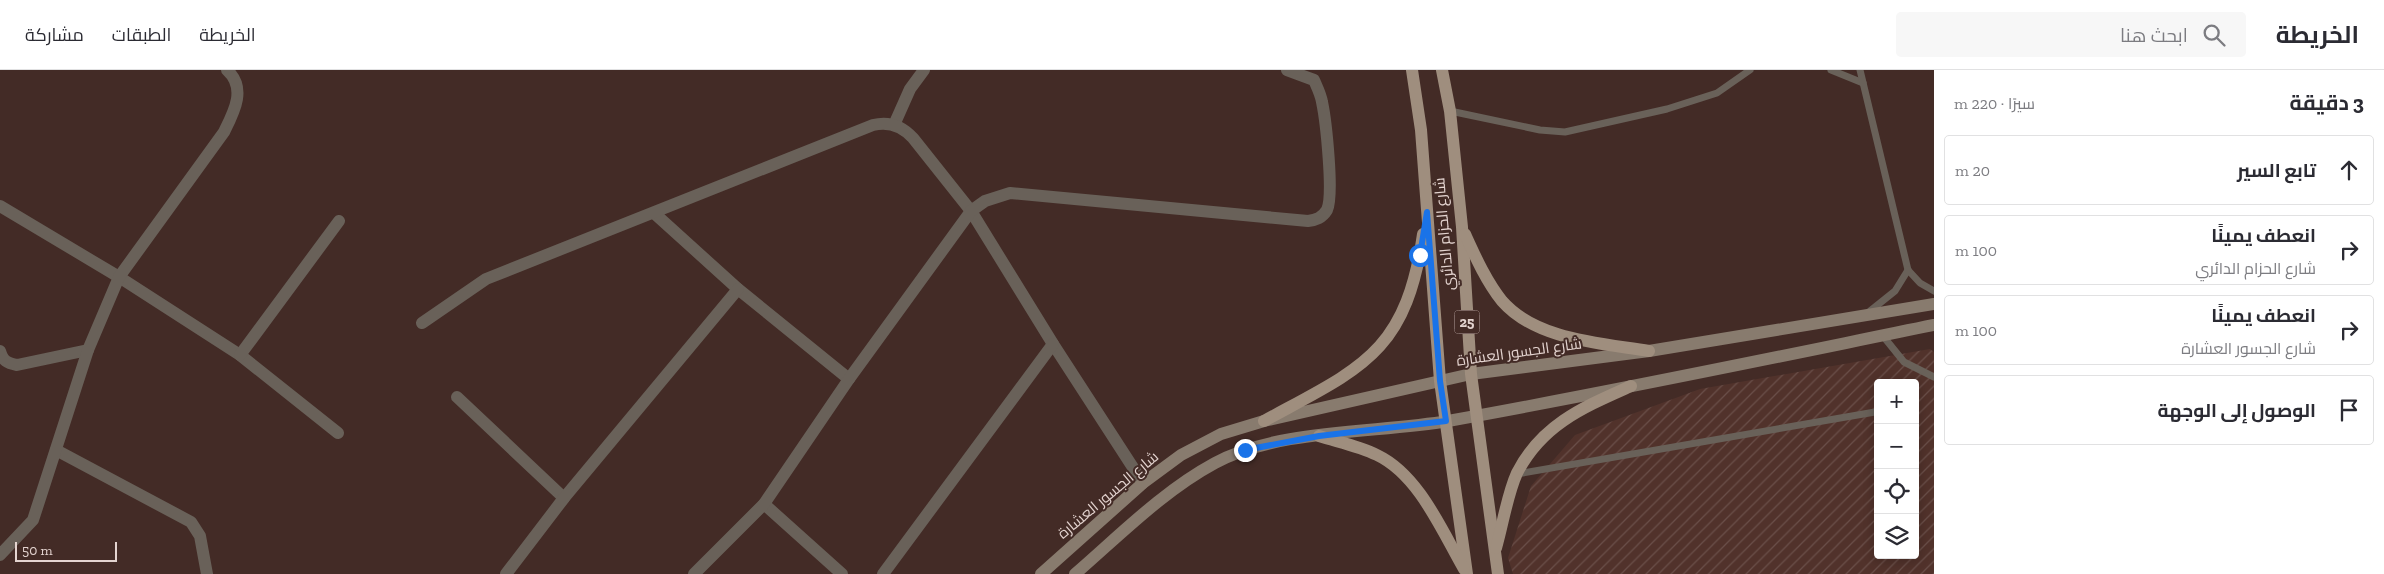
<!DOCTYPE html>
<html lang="ar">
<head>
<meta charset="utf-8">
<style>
  :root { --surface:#fff; --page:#f7f7f7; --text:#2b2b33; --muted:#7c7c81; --line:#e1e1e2 }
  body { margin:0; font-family:"Zilla Slab",Cairo,serif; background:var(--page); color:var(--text); direction:rtl }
  .controls { position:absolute; right:15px; bottom:15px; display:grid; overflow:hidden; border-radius:5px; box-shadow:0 2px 12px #0003 }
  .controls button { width:45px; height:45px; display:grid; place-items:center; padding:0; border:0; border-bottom:1px solid var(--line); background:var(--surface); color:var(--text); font:25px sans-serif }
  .scale { position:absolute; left:15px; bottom:12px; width:102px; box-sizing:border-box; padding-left:5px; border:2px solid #e4d4d0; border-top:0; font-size:14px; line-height:18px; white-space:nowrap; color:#e4d4d0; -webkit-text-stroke:4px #432b26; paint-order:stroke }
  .stop { position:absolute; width:15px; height:15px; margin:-11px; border:4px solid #1a73e8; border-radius:50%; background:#fff }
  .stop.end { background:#1a73e8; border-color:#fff; box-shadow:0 1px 5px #0008 }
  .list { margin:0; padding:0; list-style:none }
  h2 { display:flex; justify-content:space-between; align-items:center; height:65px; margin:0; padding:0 20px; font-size:21px }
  h2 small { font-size:16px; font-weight:400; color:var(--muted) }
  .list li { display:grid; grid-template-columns:32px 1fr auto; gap:15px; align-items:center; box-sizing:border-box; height:70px; margin:0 10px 10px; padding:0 10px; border:1px solid var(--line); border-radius:5px }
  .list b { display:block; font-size:19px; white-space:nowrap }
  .list p { margin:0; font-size:16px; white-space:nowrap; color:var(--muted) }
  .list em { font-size:16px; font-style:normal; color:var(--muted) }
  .icon { flex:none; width:28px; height:28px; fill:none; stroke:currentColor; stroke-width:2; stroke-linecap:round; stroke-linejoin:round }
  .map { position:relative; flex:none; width:1934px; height:504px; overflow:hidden; direction:ltr }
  header { display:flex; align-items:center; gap:30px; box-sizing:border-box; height:70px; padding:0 25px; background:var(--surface); border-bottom:1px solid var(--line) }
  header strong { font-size:24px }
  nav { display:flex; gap:28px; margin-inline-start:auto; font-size:18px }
  .search { width:350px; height:45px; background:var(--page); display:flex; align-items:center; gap:12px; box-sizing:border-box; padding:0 18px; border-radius:5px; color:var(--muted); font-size:19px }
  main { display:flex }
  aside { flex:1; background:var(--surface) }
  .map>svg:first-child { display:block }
</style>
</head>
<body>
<header>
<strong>الخريطة</strong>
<div class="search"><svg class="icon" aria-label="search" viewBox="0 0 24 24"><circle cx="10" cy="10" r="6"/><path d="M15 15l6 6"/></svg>ابحث هنا</div>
<nav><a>الخريطة</a><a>الطبقات</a><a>مشاركة</a></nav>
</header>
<main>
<aside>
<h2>3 دقيقة<small>سيرًا · 220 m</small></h2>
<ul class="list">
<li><svg class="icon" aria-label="ahead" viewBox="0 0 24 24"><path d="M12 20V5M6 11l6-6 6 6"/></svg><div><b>تابع السير</b></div><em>20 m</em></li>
<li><svg class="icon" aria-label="right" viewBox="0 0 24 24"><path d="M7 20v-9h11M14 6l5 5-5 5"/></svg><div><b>انعطف يمينًا</b><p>شارع الحزام الدائري</p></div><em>100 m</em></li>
<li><svg class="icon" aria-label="right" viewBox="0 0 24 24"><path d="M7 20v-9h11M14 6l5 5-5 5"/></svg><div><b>انعطف يمينًا</b><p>شارع الجسور العشارة</p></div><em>100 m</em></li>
<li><svg class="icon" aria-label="arrive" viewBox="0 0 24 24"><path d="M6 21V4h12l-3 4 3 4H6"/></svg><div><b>الوصول إلى الوجهة</b></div></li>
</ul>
</aside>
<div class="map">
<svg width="1934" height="504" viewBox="0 0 1934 504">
  <defs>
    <pattern id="industrial-furrows" width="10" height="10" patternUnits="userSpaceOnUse" patternTransform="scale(1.25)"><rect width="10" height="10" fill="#51322b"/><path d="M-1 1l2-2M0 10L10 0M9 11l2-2" fill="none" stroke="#6a4f49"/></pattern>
  </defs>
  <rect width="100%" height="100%" fill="#432b26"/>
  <path fill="url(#industrial-furrows)" fill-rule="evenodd" d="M1930,279L1934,282V504H1513L1508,488L1531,416L1575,365L1700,319ZM1878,313H1915V485H1878Z"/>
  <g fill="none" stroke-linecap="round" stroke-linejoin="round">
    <g stroke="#696159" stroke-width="7">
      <path d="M1831,0L1863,13"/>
      <path d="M1860,0L1908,200L1920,213L1934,221"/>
      <path d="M1450,41L1540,60L1565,62L1667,39L1717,23L1750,0"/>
      <path d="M1870,241L1895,221L1908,200"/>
      <path d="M1883,266L1904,292L1934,307"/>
      <path d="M1517,404L1875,342"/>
    </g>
    <g stroke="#696159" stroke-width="12">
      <path d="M894,55L910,19L924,0"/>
      <path d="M0,136L119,207L240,285L338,363"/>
      <path d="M654,143L738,219L849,309"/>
      <path d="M422,253L486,209L873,55C889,51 902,56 913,68L971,141L1053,274L1143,413"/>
      <path d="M0,281C3,291 7,293 17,295L88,280"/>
      <path d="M240,285L339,151"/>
      <path d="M457,327L564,428"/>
      <path d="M56,380L191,452L200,466L207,504"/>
      <path d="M764,434L842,504"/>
      <path d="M0,485L33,450L88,280L119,207L224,62C234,42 247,18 227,0"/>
      <path d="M506,504L564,428L738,219"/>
      <path d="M694,504L764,434L849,309L971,141L985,131L1010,123L1308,151C1316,150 1322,148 1327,140C1334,125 1326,51 1322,32C1321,25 1317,17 1314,10L1287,0"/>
      <path d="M883,504L1053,274"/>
    </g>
    <g stroke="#887b6e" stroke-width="12">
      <path d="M1041,504L1143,413L1181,385L1221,364L1264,351L1471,304L1649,281L1934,234"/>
      <path d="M1075,504C1119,466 1163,421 1215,393C1277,359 1378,363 1448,351C1611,322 1772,288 1934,255"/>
    </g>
    <g stroke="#9f8e7e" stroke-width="12">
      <path d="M1412,0L1421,60L1440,311L1467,504"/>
      <path d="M1442,0L1450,41L1462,157L1471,304L1498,504"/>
      <path d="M1465,164C1475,186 1486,211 1502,231C1536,270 1601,273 1649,281"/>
      <path d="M1264,351C1361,298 1406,284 1423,164"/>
      <path d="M1319,366C1338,372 1359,376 1377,385C1419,405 1442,461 1464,499"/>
      <path d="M1496,478C1503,454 1507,425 1517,403C1542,354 1584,337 1631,316"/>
    </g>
  </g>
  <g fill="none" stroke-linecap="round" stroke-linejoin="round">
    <path stroke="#1a73e8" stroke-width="6" d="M1245,380L1319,366L1446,351L1440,311L1427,142L1420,185"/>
  </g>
  <g text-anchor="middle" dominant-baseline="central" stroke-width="4" stroke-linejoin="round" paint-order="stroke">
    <rect fill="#432b26" stroke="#b4a19d" stroke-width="1" x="1454.5" y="240.5" width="25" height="23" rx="4"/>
    <g font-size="14" font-weight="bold" fill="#e4d4d0">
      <text x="1467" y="252">25</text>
    </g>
    <g font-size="15" fill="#e4d4d0" stroke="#432b26">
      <text transform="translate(1444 164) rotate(-95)">شارع الحزام الدائري</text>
      <text transform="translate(1519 282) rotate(-8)">شارع الجسور العشارة</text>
      <text transform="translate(1108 425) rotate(-40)">شارع الجسور العشارة</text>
    </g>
  </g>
</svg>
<div class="controls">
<button>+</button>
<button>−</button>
<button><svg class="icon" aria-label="locate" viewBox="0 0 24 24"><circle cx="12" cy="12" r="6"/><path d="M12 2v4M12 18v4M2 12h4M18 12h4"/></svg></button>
<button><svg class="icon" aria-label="layers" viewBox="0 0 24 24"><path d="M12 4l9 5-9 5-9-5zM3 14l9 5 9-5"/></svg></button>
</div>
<div class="scale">50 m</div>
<div class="stop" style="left:1420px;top:185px"></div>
<div class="stop end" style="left:1245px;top:380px"></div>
</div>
</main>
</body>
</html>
